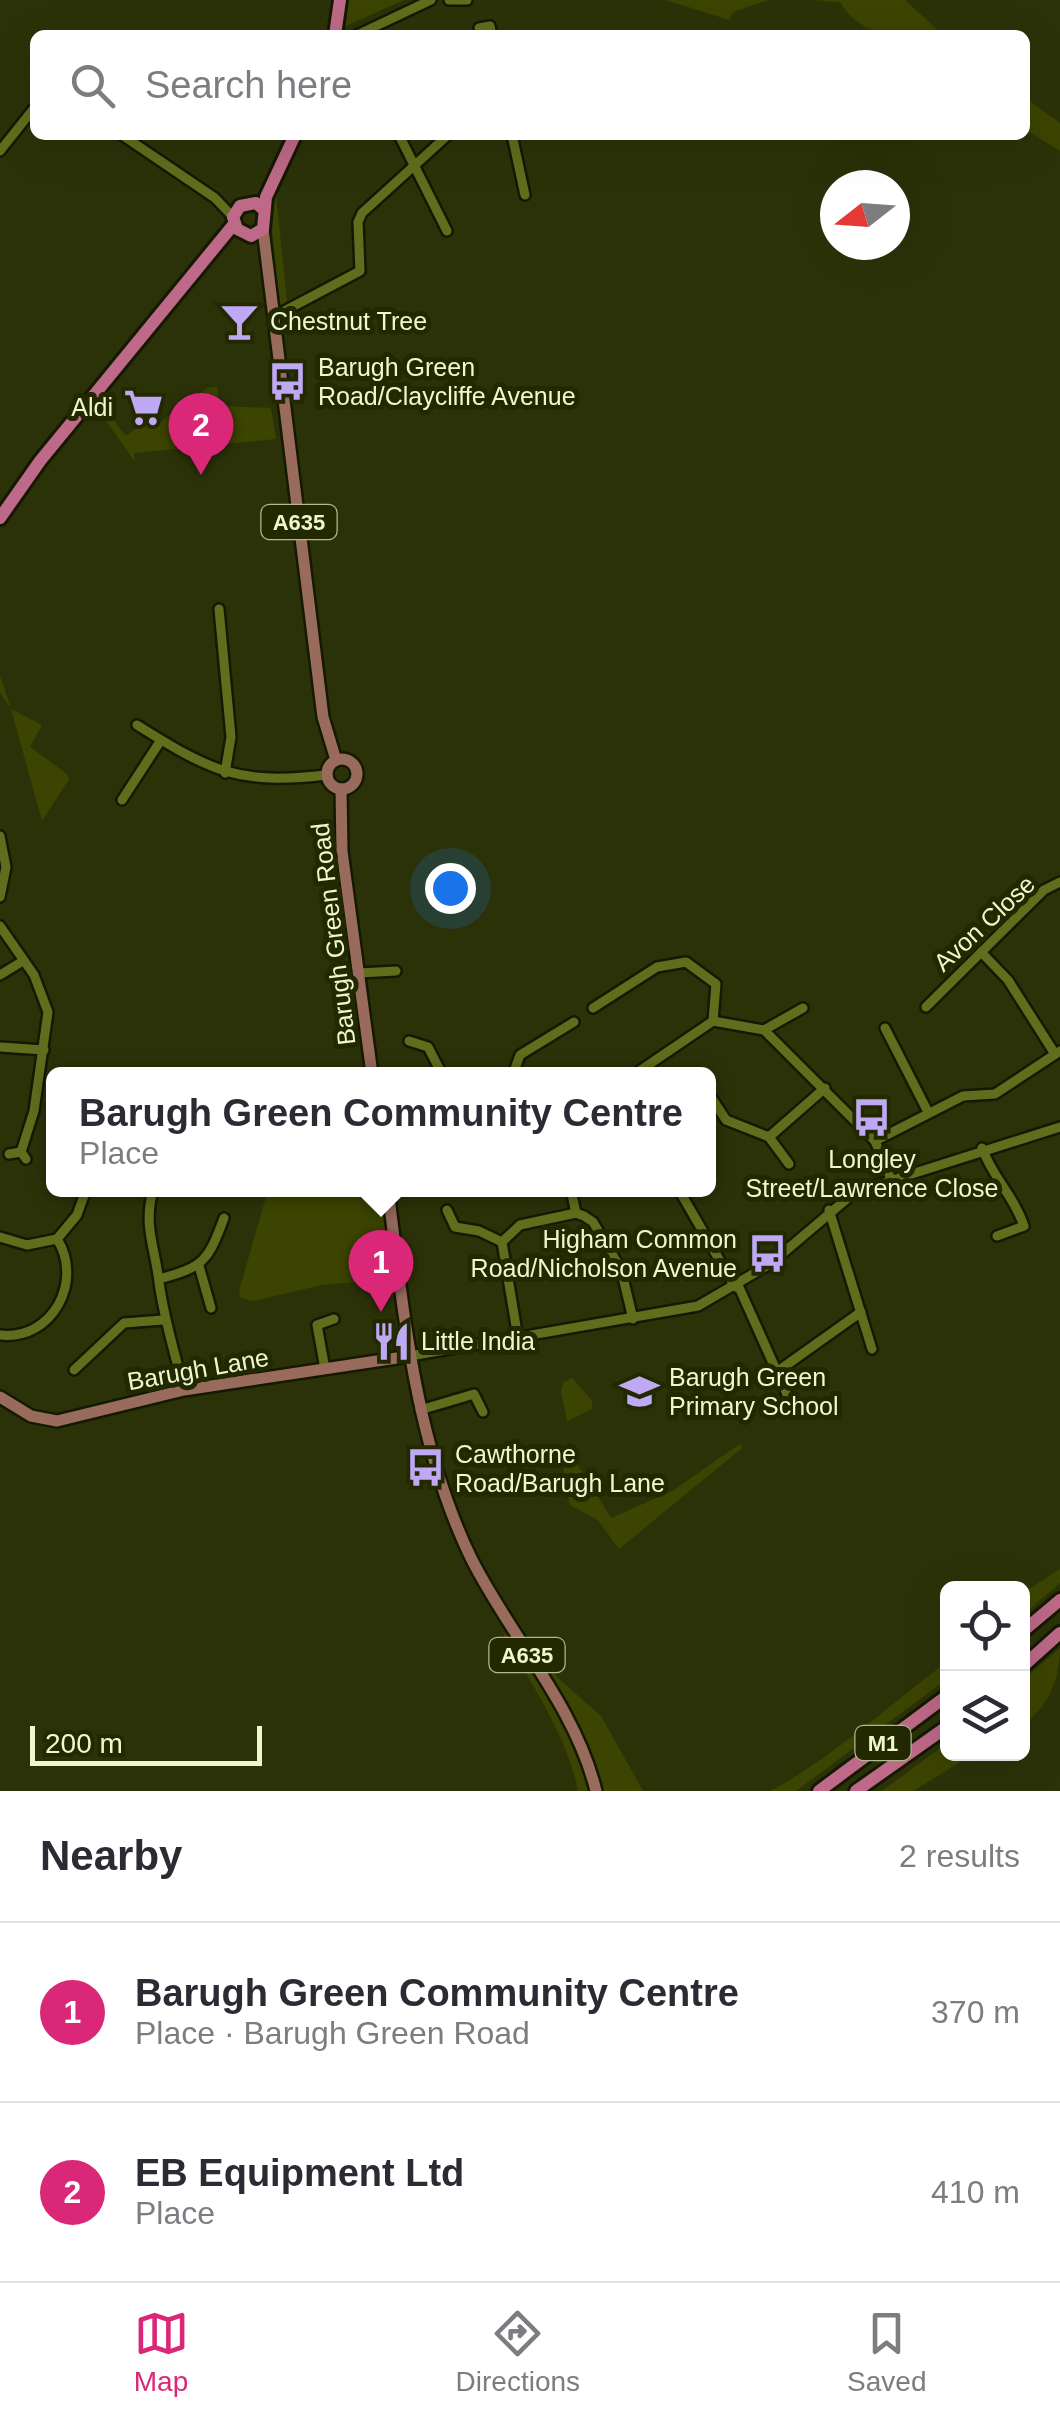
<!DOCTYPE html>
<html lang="en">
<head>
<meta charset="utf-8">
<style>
  :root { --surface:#fff; --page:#f2f2f3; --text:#2b2b33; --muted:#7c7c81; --line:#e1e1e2; --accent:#db2777 }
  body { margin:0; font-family:Helvetica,sans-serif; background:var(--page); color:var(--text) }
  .controls { position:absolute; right:30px; bottom:30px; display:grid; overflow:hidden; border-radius:15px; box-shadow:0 10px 40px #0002 }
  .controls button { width:90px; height:90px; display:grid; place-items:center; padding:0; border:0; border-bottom:2px solid var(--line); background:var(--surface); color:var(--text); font:50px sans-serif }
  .compass { position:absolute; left:820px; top:170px; width:90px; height:90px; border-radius:50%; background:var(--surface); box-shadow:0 10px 40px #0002; rotate:253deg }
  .scale { position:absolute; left:30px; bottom:25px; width:232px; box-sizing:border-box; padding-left:10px; border:5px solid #eef7d0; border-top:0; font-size:28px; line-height:35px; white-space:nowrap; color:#eef7d0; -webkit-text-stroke:8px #222800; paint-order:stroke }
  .you { position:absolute; left:450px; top:888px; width:35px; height:35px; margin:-25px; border:8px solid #fff; border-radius:50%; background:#1a73e8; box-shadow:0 0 0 15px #1a73e833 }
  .badge { display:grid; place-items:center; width:65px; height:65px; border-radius:50%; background:var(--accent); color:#fff; font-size:32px; font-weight:700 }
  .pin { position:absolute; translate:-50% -82px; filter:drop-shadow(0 2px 5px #0008) }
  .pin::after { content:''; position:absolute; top:52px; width:35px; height:30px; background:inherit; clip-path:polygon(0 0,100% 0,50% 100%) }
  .popup { position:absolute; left:46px; top:1067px; width:670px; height:130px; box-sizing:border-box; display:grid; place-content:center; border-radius:15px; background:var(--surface); filter:drop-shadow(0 2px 8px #0005); font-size:32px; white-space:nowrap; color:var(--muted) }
  .popup b { font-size:38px; color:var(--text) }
  .popup::after { content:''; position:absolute; left:50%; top:100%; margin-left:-20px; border:20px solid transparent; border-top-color:var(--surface) }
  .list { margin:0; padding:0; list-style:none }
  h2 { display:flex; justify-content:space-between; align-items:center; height:130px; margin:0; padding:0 40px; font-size:42px }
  h2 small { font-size:32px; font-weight:400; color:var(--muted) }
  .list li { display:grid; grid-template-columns:65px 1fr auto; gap:30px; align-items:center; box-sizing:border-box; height:180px; padding:0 40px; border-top:2px solid var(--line) }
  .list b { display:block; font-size:38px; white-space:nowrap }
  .list p { margin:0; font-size:32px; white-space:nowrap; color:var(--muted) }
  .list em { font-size:32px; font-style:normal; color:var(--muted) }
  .icon { flex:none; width:55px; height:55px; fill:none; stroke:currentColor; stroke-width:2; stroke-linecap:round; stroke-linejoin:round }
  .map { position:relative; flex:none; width:1060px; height:1791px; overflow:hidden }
  .search { position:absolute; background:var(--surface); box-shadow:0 10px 40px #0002; left:30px; right:30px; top:30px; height:110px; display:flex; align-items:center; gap:25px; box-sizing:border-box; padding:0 35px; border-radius:15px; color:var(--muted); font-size:38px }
  .sheet { height:490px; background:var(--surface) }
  nav { display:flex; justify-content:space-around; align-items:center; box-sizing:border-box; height:140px; border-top:2px solid var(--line); background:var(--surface); font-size:28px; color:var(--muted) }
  nav a { display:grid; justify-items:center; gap:5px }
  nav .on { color:var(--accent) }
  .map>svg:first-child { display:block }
</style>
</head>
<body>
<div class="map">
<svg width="1060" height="1791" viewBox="0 0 1060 1791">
  <rect width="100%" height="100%" fill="#2c3208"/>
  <g fill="#3c4401">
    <path d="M345,0H404L346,26Z"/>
    <path d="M666,0H768L733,12L729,20Z"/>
    <path d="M812,0H905L943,35C903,35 863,41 840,2Z"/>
    <path d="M1025,98L1060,123V151L1025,129Z"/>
    <path d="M276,195L287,302L279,306L271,216Z"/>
    <path d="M217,387L220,406L271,408L276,439L134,453L135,462L104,418L109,414L126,436L145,422L150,429L207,388Z"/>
    <path d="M0,676L11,709L42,725L30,747L67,774L69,779L42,821L11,709L0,692Z"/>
    <path d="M268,1190H380L394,1279L322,1285L253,1301L241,1298L239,1291Z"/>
    <path d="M572,1378L592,1401V1409L567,1421L561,1391L564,1382Z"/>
    <path d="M564,1443L611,1518L674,1490L741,1443L742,1448L619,1549L598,1520L570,1505L564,1478Z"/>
    <path d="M1060,1569V1583L1023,1615V1593Z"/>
    <path d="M518,1625L559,1679L601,1716L643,1791H601C589,1730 549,1678 515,1627Z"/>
    <path d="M502,1631C534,1652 580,1752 589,1791H578C566,1732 530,1683 502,1631Z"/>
    <path d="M1060,1648C1060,1676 1049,1708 1023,1724V1680Z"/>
    <path d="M947,1662V1679L796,1791H770C834,1757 889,1705 947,1662Z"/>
    <path d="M947,1743L948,1754H974L913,1791H882Z"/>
  </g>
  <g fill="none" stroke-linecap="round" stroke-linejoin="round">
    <defs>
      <g id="minor">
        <path d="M449,0H467"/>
        <path d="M479,28L490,26L492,35"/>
        <path d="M357,35L431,0"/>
        <path d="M122,135L215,198L233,217"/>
        <path d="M399,135L447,231"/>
        <path d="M512,135L525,195"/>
        <path d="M0,151L35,107"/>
        <path d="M273,317L360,271L358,222L362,213L448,135"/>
        <path d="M219,609L231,737L225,773"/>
        <path d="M137,725C212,772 238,785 327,775"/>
        <path d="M122,800L161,740"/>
        <path d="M0,836L6,867L0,897"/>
        <path d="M0,926L34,975L48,1012L34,1111L21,1152"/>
        <path d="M981,952L1008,980L1055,1054"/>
        <path d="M359,973L396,971"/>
        <path d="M0,975L23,961"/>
        <path d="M926,1007L1044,890L1060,882"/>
        <path d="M593,1008L657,967L686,962L716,984L713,1021"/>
        <path d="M885,1028L928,1112"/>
        <path d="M764,1030L803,1008"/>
        <path d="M409,1041L428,1047L442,1074"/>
        <path d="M0,1047L44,1050"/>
        <path d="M513,1074L520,1055L574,1022"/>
        <path d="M635,1074L713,1021L764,1030L875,1141L891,1179"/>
        <path d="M713,1100L726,1120L769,1137L789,1164"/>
        <path d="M769,1137L825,1088"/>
        <path d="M875,1141L963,1096L995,1094L1060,1051"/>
        <path d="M982,1148C993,1178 1014,1196 1024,1226L997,1236"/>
        <path d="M9,1154L21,1152L26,1159"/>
        <path d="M153,1190C143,1226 155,1247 159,1282C164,1320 175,1353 184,1390"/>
        <path d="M571,1190L576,1213"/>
        <path d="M679,1190L735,1287"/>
        <path d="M447,1210L455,1227L479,1231L502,1242"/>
        <path d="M829,1210L872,1349"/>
        <path d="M0,1237L27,1245L57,1239"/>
        <path d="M199,1266L211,1308"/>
        <path d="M159,1279C204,1267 208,1261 224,1218"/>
        <path d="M738,1285L794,1410"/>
        <path d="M0,1335C52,1341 84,1281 57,1239L77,1215L86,1190"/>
        <path d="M518,1338L502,1242L520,1225L576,1213L584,1216L593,1222L621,1269L633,1319"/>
        <path d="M410,1356L698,1306L770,1264L855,1192L1060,1127"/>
        <path d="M325,1369L317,1325L334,1319"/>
        <path d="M74,1370L124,1323L163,1320"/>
        <path d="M778,1371L861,1312"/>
        <path d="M420,1410L474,1394L483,1412"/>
      </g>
      <g id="major">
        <path d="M263,229L323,717L336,760"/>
        <circle cx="342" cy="774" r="15"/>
        <path d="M341,789L342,851L372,1074"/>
        <path d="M388,1190C404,1315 415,1442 471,1558C510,1636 575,1705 596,1791"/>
        <path d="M0,1397L31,1416L57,1421L184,1390L410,1356"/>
      </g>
      <g id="highway">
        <path d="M335,35L340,0"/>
        <path d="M264,210L256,203L240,206L233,217L237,229L251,236L263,229L266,197L295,135"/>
        <path d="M0,518L40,461L234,224"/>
        <path d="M1022,1632L1060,1600"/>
        <path d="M1022,1667L1060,1633"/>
        <path d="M819,1791L948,1695"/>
        <path d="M856,1791L948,1726"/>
      </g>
    </defs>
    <use href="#minor" stroke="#151903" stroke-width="14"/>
    <use href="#major" stroke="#151903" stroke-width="16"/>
    <use href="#highway" stroke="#151903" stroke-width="18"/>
    <use href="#minor" stroke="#616d1c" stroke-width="9"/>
    <use href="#major" stroke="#986b5c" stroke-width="11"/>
    <use href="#highway" stroke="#bd6987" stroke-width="12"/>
  </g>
  <defs>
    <symbol id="bar-bare" viewBox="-9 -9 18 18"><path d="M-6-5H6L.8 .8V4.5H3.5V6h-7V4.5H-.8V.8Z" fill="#bfa8f4" stroke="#222800" stroke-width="2.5" paint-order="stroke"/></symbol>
    <symbol id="bus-bare" viewBox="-9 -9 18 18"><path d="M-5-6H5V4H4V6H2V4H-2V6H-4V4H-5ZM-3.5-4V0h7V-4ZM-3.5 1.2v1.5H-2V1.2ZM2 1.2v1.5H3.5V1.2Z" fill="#bfa8f4" stroke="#222800" stroke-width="2.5" paint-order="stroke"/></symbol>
    <symbol id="supermarket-bare" viewBox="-9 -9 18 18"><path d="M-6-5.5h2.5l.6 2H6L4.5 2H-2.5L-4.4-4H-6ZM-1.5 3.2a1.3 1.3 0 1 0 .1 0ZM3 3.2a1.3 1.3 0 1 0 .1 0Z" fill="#bfa8f4" stroke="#222800" stroke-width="2.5" paint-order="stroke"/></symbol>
    <symbol id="restaurant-bare" viewBox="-9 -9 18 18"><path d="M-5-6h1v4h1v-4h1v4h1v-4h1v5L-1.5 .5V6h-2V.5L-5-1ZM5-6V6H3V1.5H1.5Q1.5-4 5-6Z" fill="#bfa8f4" stroke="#222800" stroke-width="2.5" paint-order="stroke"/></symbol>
    <symbol id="school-bare" viewBox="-9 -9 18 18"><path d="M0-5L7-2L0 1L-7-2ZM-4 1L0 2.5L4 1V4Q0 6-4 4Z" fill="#bfa8f4" stroke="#222800" stroke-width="2.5" paint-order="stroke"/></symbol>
  </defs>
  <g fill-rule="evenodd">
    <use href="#bar-bare" x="212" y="294" width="55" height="55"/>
    <use href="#bus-bare" x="260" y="354" width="55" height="55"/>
    <use href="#supermarket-bare" x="116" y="380" width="55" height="55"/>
    <use href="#bus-bare" x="844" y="1090" width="55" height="55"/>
    <use href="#bus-bare" x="740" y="1226" width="55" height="55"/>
    <use href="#restaurant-bare" x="364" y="1314" width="55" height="55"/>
    <use href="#school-bare" x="612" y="1364" width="55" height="55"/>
    <use href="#bus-bare" x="398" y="1440" width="55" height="55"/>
  </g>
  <g text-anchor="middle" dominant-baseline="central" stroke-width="10" stroke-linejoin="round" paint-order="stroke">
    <g fill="#222800" stroke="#b1b992" stroke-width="2.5">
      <rect x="261.5" y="505" width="75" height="34" rx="8"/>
      <rect x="489.5" y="1638" width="75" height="34" rx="8"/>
      <rect x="855.5" y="1726" width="55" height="34" rx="8"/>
    </g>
    <g font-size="22" font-weight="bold" fill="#eef7d0">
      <text x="299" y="522">A635</text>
      <text x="527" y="1655">A635</text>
      <text x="883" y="1743">M1</text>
    </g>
    <g font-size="25" fill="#eef7d0" stroke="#222800" text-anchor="start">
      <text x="270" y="321">Chestnut Tree</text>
      <text x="318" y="367">Barugh Green<tspan x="318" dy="29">Road/Claycliffe Avenue</tspan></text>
      <text x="113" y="407" text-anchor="end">Aldi</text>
      <text x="872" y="1159" text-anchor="middle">Longley<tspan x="872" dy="29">Street/Lawrence Close</tspan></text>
      <text x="737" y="1239" text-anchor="end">Higham Common<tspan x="737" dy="29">Road/Nicholson Avenue</tspan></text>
      <text x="421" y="1341">Little India</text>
      <text x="669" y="1377">Barugh Green<tspan x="669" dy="29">Primary School</tspan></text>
      <text x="455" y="1454">Cawthorne<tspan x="455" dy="29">Road/Barugh Lane</tspan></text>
    </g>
    <g font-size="25" fill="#eef7d0" stroke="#222800">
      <text transform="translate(984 923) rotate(-43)">Avon Close</text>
      <text transform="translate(333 934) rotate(-97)">Barugh Green Road</text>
      <text transform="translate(198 1369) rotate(-10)">Barugh Lane</text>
    </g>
  </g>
</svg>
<div class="controls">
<button><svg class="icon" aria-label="locate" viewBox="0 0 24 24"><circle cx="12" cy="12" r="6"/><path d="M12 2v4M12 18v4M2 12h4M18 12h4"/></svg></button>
<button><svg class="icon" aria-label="layers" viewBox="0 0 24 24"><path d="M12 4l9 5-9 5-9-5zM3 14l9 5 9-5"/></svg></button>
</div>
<svg class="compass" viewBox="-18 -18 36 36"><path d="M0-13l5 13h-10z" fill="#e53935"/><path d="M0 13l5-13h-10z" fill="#7c7c81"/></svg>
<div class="scale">200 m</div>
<div class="you"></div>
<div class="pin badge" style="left:381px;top:1312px">1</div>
<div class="popup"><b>Barugh Green Community Centre</b>Place</div>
<div class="pin badge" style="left:201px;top:475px">2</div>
<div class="search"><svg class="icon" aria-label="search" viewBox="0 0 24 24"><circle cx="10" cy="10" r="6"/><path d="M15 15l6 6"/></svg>Search here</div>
</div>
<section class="sheet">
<h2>Nearby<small>2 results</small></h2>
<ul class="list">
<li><span class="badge">1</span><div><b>Barugh Green Community Centre</b><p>Place · Barugh Green Road</p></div><em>370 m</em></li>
<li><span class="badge">2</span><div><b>EB Equipment Ltd</b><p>Place</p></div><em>410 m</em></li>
</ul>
</section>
<nav>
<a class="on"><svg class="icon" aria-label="map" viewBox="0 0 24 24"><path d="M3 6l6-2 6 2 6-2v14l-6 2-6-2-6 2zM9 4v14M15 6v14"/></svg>Map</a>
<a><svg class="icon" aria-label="directions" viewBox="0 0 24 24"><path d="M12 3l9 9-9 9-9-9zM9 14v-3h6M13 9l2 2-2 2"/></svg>Directions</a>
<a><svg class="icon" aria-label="saved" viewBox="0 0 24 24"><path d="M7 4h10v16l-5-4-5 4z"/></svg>Saved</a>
</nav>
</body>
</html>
